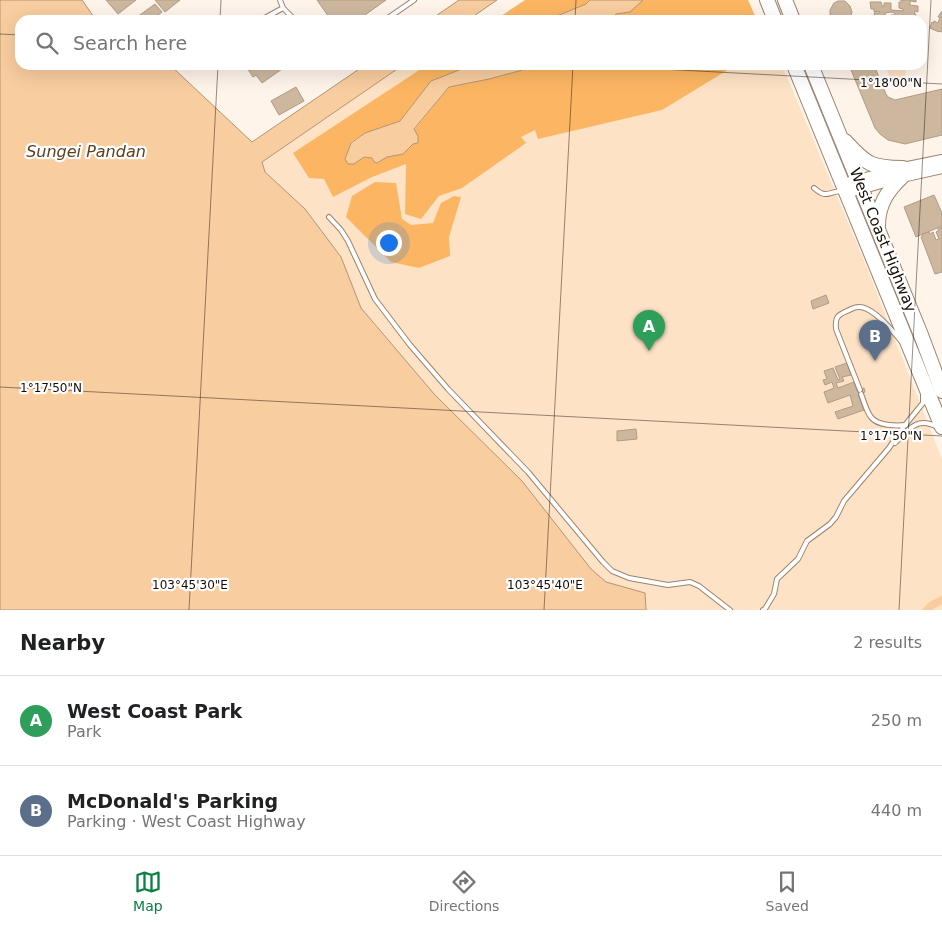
<!DOCTYPE html>
<html lang="en">
<head>
<meta charset="utf-8">
<style>
  :root { --surface:#fff; --page:#f6f6f6; --text:#202124; --muted:#757577; --line:#e0e0e0; --accent:#0b8043 }
  body { margin:0; font-family:"DejaVu Sans",sans-serif; background:var(--page); color:var(--text) }
  .you { position:absolute; left:388px; top:242px; width:18px; height:18px; margin:-12px; border:4px solid #fff; border-radius:50%; background:#1a73e8; box-shadow:0 0 0 8px #1a73e833 }
  .badge { display:grid; place-items:center; width:32px; height:32px; border-radius:50%; background:var(--accent); color:#fff; font-size:16px; font-weight:700 }
  .pin { position:absolute; translate:-50% -41px; filter:drop-shadow(0 1px 2px #0008) }
  .pin::after { content:''; position:absolute; top:26px; width:18px; height:15px; background:inherit; clip-path:polygon(0 0,100% 0,50% 100%) }
  .list { margin:0; padding:0; list-style:none }
  h2 { display:flex; justify-content:space-between; align-items:center; height:65px; margin:0; padding:0 20px; font-size:21px }
  h2 small { font-size:16px; font-weight:400; color:var(--muted) }
  .list li { display:grid; grid-template-columns:32px 1fr auto; gap:15px; align-items:center; box-sizing:border-box; height:90px; padding:0 20px; border-top:1px solid var(--line) }
  .list b { display:block; font-size:19px; white-space:nowrap }
  .list p { margin:0; font-size:16px; white-space:nowrap; color:var(--muted) }
  .list em { font-size:16px; font-style:normal; color:var(--muted) }
  .icon { flex:none; width:28px; height:28px; fill:none; stroke:currentColor; stroke-width:2; stroke-linecap:round; stroke-linejoin:round }
  .map { position:relative; flex:none; width:942px; height:610px; overflow:hidden }
  .search { position:absolute; background:var(--surface); box-shadow:0 5px 20px #0002; left:15px; right:15px; top:15px; height:55px; display:flex; align-items:center; gap:12px; box-sizing:border-box; padding:0 18px; border-radius:15px; color:var(--muted); font-size:19px }
  .sheet { height:245px; background:var(--surface) }
  nav { display:flex; justify-content:space-around; align-items:center; box-sizing:border-box; height:70px; border-top:1px solid var(--line); background:var(--surface); font-size:14px; color:var(--muted) }
  nav a { display:grid; justify-items:center; gap:2px }
  nav .on { color:var(--accent) }
  .map>svg:first-child { display:block }
</style>
</head>
<body>
<div class="map">
<svg width="942" height="610" viewBox="0 0 942 610">
  <rect width="100%" height="100%" fill="#fef4ea"/>
  <g fill="#fde2c5">
    <path d="M403,65H782L863,258L942,459V610H646L645,593L606,582L591,569L522,481L435,395L361,308L341,257L305,209L265,172L262,162Z"/>
    <path d="M887,65H907L905,75L902,84L893,85L886,68Z"/>
  </g>
  <g fill="#fcb663">
    <path d="M525,0H590L586,4L552,18L545,20H495Z"/>
    <path d="M643,0H748L757,20H611L616,14L630,12Z"/>
    <path d="M427,65H472L431,81L400,121L365,133L351,142L345,159L354,164L364,157L372,158L377,163L387,157L403,154L413,144L414,130L449,87L489,79L519,71L522,70L523,65H526L531,68L550,67L576,70L585,65H736L662,110L538,139L535,130L521,137L526,143L462,188L439,196L421,219L405,214L406,164L372,177L333,197L324,179L309,178L293,153Z"/>
    <path d="M375,182L396,183L402,219L411,225L433,223L441,203L454,196L461,197L449,237L450,256L419,268L391,262L346,217L352,196Z"/>
  </g>
  <g fill="#f8cd9f" stroke="#b49471">
    <path d="M0,0H82L96,20H20V65H170L252,142L365,65H403L262,162L265,172L305,209L341,257L361,308L435,395L522,481L591,569L606,582L645,593L646,610H0Z"/>
    <path d="M459,0H497L468,20H430Z"/>
    <path d="M590,0H643L630,12L616,14L611,20H545L552,18L586,4Z"/>
    <path d="M472,65H523L522,70L519,71L489,79L449,87L414,129L418,136V143L413,144L403,154L387,157L377,163L374,162L372,158L364,157L354,164H348L345,159L351,143L365,133L400,121L431,81Z"/>
  </g>
  <g fill="none" stroke-linecap="round" stroke-linejoin="round">
    <path stroke="#f8cd9f" stroke-width="8" d="M927,610L932,605L942,600"/>
  </g>
  <g fill="#ceb79f" stroke="#b19b84">
    <path d="M106,0H136L118,14Z"/>
    <path d="M155,0H180L165,12Z"/>
    <path d="M317,0H386L358,20H331Z"/>
    <path d="M900,0H916V2L910,1V5L918,6V12L915,11L914,14H916L915,17L920,18L919,20H921H889L891,15H895V13L891,12L885,13L886,20H871V16H875L874,13H879V11L874,12V9H871L870,2H881L882,6H884V3H891V10L903,11V9L899,8V2H902L903,0Z"/>
    <path d="M838,1H845L850,6L852,12L851,16L853,20H834L832,19L830,15V10L834,3Z"/>
    <path d="M155,4L162,12L151,20H133Z"/>
    <path d="M941,12H942V32L940,31L939,32L930,28L932,22L933,23L934,21L938,23L940,17H938Z"/>
    <path d="M245,65H279L282,69L262,83L256,75L253,77Z"/>
    <path d="M849,65H874L886,94L888,97L895,100L942,89V135L905,144L888,140L880,134L875,128Z"/>
    <path d="M296,87L304,101L279,115L271,101Z"/>
    <path d="M934,195L942,213V226L916,237L904,207Z"/>
    <path d="M942,227V272L935,274L921,237L923,236L922,234L929,232L930,234L933,232L936,240L939,239L936,232L938,231V229Z"/>
    <path d="M826,295L829,303L813,309L811,301Z"/>
    <path d="M847,363L851,375L842,377L844,381L836,383L838,388L854,382L857,391L864,388L865,392L858,395L864,410L838,419L835,412L853,406L850,395L828,403L824,392L834,388L832,382L825,385L823,380L827,379L824,371L833,368L838,380L840,379L835,367Z"/>
    <path d="M636,429L637,439L617,441V431Z"/>
  </g>
  <g fill="none" stroke-linecap="round" stroke-linejoin="round">
    <defs>
      <g id="lane">
        <path d="M283,8L295,20"/>
        <path d="M261,20L283,8L280,0"/>
        <path d="M385,20L414,0"/>
        <path d="M814,188C827,199 827,192 841,191"/>
        <path d="M329,217L341,230L348,241L375,299L410,345L448,389L528,472L603,562L612,571L629,578L668,585L690,582L699,586L730,610"/>
        <path d="M860,390L836,329C835,318 837,315 847,311C850,310 854,307 858,307C871,305 893,331 901,341"/>
        <path d="M861,394C864,401 866,411 871,417C877,426 897,426 906,425"/>
        <path d="M895,443C908,430 917,416 937,427"/>
        <path d="M763,610L765,609L774,594L777,579L798,559L807,541L830,524L836,517L844,501L889,448L901,430L923,403V394"/>
      </g>
      <g id="secondary">
        <path d="M843,184L903,168L942,160"/>
        <path d="M846,193L902,177L942,168"/>
      </g>
      <g id="highway">
        <path d="M767,0L775,20"/>
        <path d="M785,0L793,20"/>
        <path d="M794,65L942,427"/>
        <path d="M811,65L921,335L942,391"/>
        <path d="M845,141C866,164 871,168 903,168"/>
        <path d="M878,226C878,205 887,191 902,177"/>
      </g>
    </defs>
    <use href="#lane" stroke="#9a846d" stroke-width="6"/>
    <use href="#secondary" stroke="#9a846d" stroke-width="12"/>
    <use href="#highway" stroke="#9a846d" stroke-width="16"/>
    <use href="#lane" stroke="#fff" stroke-width="4"/>
    <use href="#secondary" stroke="#fff" stroke-width="10"/>
    <use href="#highway" stroke="#fff" stroke-width="14"/>
  </g>
  <path fill="none" stroke="#160e06" stroke-width="1" stroke-opacity="0.45" d="M220,20L221,0M575,20L576,0M0,34L20,35M586,65L942,84M0,387L942,436M189,610L218,65M544,610L573,65M899,610L931,0"/>
  <g text-anchor="middle" dominant-baseline="central" stroke-width="4.5" stroke-linejoin="round" paint-order="stroke">
    <g font-size="15" fill="#160e06" stroke="#fff">
      <text transform="translate(883 240) rotate(68)">West Coast Highway</text>
    </g>
    <g font-size="16" font-style="italic" fill="#5c3f1d" stroke="#fff">
      <text x="86" y="151">Sungei Pandan</text>
    </g>
  </g>
  <g font-size="12" text-anchor="middle" fill="#160e06" stroke="#fff" stroke-width="4.5" stroke-linejoin="round" paint-order="stroke">
    <text x="891" y="87">1°18'00"N</text>
    <text x="51" y="392">1°17'50"N</text>
    <text x="891" y="440">1°17'50"N</text>
    <text x="190" y="589">103°45'30"E</text>
    <text x="545" y="589">103°45'40"E</text>
  </g>
</svg>
<div class="you"></div>
<div class="pin badge" style="left:649px;top:351px;background:#2e9e5b">A</div>
<div class="pin badge" style="left:875px;top:361px;background:#5c6f8a">B</div>
<div class="search"><svg class="icon" aria-label="search" viewBox="0 0 24 24"><circle cx="10" cy="10" r="6"/><path d="M15 15l6 6"/></svg>Search here</div>
</div>
<section class="sheet">
<h2>Nearby<small>2 results</small></h2>
<ul class="list">
<li><span class="badge" style="background:#2e9e5b">A</span><div><b>West Coast Park</b><p>Park</p></div><em>250 m</em></li>
<li><span class="badge" style="background:#5c6f8a">B</span><div><b>McDonald's Parking</b><p>Parking · West Coast Highway</p></div><em>440 m</em></li>
</ul>
</section>
<nav>
<a class="on"><svg class="icon" aria-label="map" viewBox="0 0 24 24"><path d="M3 6l6-2 6 2 6-2v14l-6 2-6-2-6 2zM9 4v14M15 6v14"/></svg>Map</a>
<a><svg class="icon" aria-label="directions" viewBox="0 0 24 24"><path d="M12 3l9 9-9 9-9-9zM9 14v-3h6M13 9l2 2-2 2"/></svg>Directions</a>
<a><svg class="icon" aria-label="saved" viewBox="0 0 24 24"><path d="M7 4h10v16l-5-4-5 4z"/></svg>Saved</a>
</nav>
</body>
</html>
